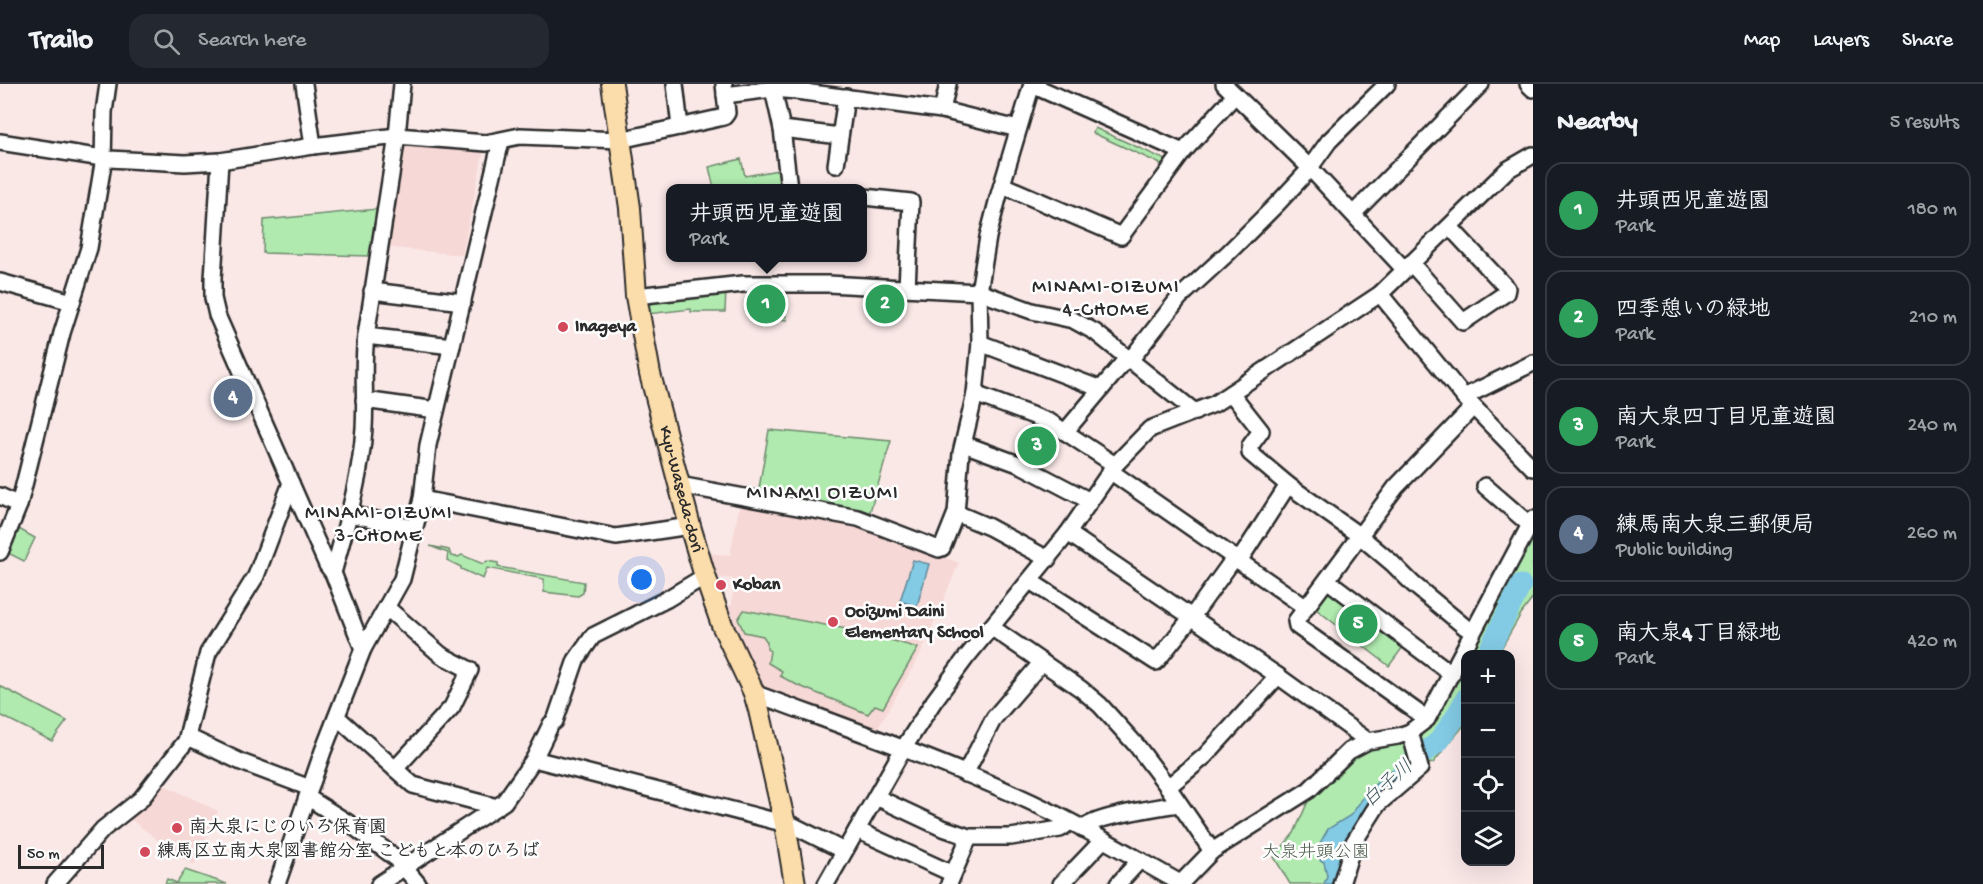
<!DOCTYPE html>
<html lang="en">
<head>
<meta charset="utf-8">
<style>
  :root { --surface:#171b24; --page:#242831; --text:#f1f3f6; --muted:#9ea1a6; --line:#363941; --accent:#0b8043 }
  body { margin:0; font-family:"Gochi Hand","Klee One",sans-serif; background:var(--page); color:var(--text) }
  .controls { position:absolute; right:18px; bottom:18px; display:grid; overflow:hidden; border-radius:12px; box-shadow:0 6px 24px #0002 }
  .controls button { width:54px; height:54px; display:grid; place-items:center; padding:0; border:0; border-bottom:2px solid var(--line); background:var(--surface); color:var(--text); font:30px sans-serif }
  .scale { position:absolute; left:18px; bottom:15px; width:86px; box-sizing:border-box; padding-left:6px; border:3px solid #2b2b2b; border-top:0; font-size:16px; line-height:21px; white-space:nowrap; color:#2b2b2b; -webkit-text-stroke:4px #fff; paint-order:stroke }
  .you { position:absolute; left:642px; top:496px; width:21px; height:21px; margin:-15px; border:4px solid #fff; border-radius:50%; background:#1a73e8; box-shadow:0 0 0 9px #1a73e833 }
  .badge { display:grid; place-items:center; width:39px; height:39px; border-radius:50%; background:var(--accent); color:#fff; font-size:20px; font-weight:700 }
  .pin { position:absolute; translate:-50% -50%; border:3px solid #fff; box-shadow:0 2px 6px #0006 }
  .popup { position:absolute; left:666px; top:100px; width:201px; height:78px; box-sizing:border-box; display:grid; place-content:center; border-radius:12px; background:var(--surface); filter:drop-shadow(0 2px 4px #0005); font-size:20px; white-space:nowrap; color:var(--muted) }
  .popup b { font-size:22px; color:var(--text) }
  .popup::after { content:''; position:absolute; left:50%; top:100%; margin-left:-12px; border:12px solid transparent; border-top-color:var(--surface) }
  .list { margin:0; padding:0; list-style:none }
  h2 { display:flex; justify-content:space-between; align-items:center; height:78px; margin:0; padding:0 24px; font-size:26px }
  h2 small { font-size:20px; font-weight:400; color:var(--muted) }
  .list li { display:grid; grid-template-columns:39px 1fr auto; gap:18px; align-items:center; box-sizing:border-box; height:96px; margin:0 12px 12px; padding:0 12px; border:2px solid var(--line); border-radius:18px }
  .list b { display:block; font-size:22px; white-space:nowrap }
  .list p { margin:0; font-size:20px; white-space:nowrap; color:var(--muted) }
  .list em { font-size:20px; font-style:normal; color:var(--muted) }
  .icon { flex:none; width:33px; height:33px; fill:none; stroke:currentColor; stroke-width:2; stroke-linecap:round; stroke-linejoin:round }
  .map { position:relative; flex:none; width:1533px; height:800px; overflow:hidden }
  header { display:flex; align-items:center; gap:36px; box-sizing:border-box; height:84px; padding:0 30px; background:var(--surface); border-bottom:2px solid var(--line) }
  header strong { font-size:28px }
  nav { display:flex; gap:33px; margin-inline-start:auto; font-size:21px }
  .search { width:420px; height:54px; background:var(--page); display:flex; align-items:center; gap:15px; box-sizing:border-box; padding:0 21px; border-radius:18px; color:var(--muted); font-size:22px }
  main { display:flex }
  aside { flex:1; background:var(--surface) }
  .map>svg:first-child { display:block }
</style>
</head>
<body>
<header>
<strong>Trailo</strong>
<div class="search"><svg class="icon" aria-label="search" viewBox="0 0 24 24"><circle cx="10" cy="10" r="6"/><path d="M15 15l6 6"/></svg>Search here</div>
<nav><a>Map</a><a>Layers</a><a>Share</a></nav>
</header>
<main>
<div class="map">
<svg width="1533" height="800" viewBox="0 0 1533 800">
  <rect width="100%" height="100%" fill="#fae8e7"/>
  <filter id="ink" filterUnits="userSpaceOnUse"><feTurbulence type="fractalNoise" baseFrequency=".0167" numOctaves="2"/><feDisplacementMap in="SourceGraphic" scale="12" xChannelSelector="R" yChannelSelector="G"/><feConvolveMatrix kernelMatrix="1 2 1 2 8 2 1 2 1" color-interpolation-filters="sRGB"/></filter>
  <g filter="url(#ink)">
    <g fill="#f6d8d6">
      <path d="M405,58L484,65L462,171L384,163L401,61Z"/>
      <path d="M740,418L856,440L959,479L921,569L875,649L759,603L736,555L725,522L732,521L733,495L714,493L706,469L730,471Z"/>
      <path d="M160,699L218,727L195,781L173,770L174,768L129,734Z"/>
    </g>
    <g fill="#b0eaaf" stroke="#6e8a6d" stroke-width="1.5">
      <path d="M1095,44L1168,77L1172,68L1173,74L1167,83L1093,49Z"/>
      <path d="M741,75L745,92L778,86L780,104H714L709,83Z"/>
      <path d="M377,125L369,172L263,169L264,136Z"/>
      <path d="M726,205L725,228H691V225L647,230L644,216Z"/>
      <path d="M750,206H778L787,236L750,233Z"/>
      <path d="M870,208L900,210V231L869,230Z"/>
      <path d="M1034,338L1057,350L1036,383L1020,375Z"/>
      <path d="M769,346L891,357L869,431L758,410Z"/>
      <path d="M17,444L35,454L24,477L6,468Z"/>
      <path d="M1533,447V514L1521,530L1498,570H1469Z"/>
      <path d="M430,462L449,466L451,472L458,473L462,471L483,480L487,477L498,479V483L584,498L583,509L578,512L544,508V495L487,484L483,495L461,485V483L447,476L448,469Z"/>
      <path d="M1325,502L1406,559L1389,582L1311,521Z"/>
      <path d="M744,526L863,548L918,564L883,624L875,621L868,630L797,601L780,592L782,587L768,579L770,567L767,565V558L763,552L744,548L738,535Z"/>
      <path d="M1465,578V640L1433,679L1415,683L1394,699L1337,800H1290L1274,773L1294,749L1309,715L1350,672L1367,665L1412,651L1432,641Z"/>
      <path d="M0,602L67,637L52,657L0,631Z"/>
      <path d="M185,786L227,800H165L167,795L177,799Z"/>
    </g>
    <g fill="#83cae4" stroke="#608a9a" stroke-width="1.5">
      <path d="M913,476L929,480L917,522L900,517Z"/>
      <path d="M1413,670L1416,680C1394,697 1371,713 1356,738C1345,757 1340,780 1334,800H1324L1327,792L1324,778L1320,776L1318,768L1320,759L1328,745L1351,731L1367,708L1384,692Z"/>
    </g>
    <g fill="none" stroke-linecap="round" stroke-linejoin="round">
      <g stroke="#83cae4" stroke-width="21">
        <path d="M1487,570L1521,501"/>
        <path d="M1403,686L1439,657L1455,634L1466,614"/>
      </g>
      <defs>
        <g id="minor">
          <path d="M304,0L313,62"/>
          <path d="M675,0L680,43"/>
          <path d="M1224,0L1309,83L1404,185"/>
          <path d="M1528,0L1533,5"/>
          <path d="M1032,1L1183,68"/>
          <path d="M773,5L782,45L789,104"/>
          <path d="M725,11L773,5L796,7L942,26L1018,45"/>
          <path d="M942,26L948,0"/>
          <path d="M782,45L840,52"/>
          <path d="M0,58L109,75L185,79L220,77L313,62L397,52L486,59L520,52L620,56L724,33L727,29L724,0"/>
          <path d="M220,77L213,195V214L217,231L327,481L333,489L363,565"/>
          <path d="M836,81L846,13"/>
          <path d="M1002,101L1121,152L1183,68L1235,11"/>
          <path d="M864,113L911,118L907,204"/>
          <path d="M1354,129L1481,0"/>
          <path d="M1411,179L1463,238L1506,209L1507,204L1450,143"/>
          <path d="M0,198L72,218"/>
          <path d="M372,207L463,218"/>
          <path d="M1380,210L1464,313L1533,384"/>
          <path d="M636,212L743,200H828L979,208L1032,227L1073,236L1095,248L1195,328"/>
          <path d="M366,252L452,262"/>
          <path d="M980,259L1101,305"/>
          <path d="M1131,275L1179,214L1228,169L1278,119L1306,89L1329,57L1387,0"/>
          <path d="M1231,309L1261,347L1250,362V369L1288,401L1360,452L1392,479L1413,500L1465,543L1473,547"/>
          <path d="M975,310L1050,338L1115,381"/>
          <path d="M1464,313L1533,279"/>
          <path d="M364,316L436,326"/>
          <path d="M1065,348L1128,273"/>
          <path d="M964,360L1021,381L1090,417"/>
          <path d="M1110,387L1305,523"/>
          <path d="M679,401L858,434L939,465L942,464L956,429L961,369L975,310L980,259L979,208L988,153L998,114L1032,0"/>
          <path d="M1485,402L1530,441"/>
          <path d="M0,412L19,421"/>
          <path d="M422,415L616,453L690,442"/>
          <path d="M956,429L989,443L1048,475"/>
          <path d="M349,430L414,444"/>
          <path d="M1068,449L1278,592L1368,657"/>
          <path d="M0,468L19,421L62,249L89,164L103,80L104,28L108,0"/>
          <path d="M1239,477L1288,401"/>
          <path d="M333,489C346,442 361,393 364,344C366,313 362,283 366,252L397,52L402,0"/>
          <path d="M1327,496L1452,590"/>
          <path d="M1030,497L1156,578L1191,534L1235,473"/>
          <path d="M386,523L441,571L470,586L452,623L395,685"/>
          <path d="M991,543L1081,605L1100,621L1137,662L1168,703L1212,767"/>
          <path d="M754,609C842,642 932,673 1018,712C1074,737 1128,770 1182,800"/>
          <path d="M337,633L413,701L497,723"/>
          <path d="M1427,635L1297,542L1296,537L1396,403L1473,323"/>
          <path d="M188,653L241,678L310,704"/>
          <path d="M534,675L794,742L844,767"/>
          <path d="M965,690L994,634L1042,578"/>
          <path d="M1168,703L1205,672L1278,592"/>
          <path d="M307,713L350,740L397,775L418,800"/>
          <path d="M876,713L940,743L969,753H1011L1060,745L1070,738"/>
          <path d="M1083,745C1091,733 1161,723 1178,720"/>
          <path d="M857,746L953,790"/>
          <path d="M55,800L103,745L141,715L186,657L208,569L256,492L291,399"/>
          <path d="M277,800L323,667L363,565L402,495L422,415L428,361L501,57"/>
          <path d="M379,800L504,718L534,675L551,640L555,637L576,576L593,552L667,515L705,492"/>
          <path d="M826,800L903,665L934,617L965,575L1068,449L1115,381L1150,345L1214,320L1380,210L1507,86L1533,71"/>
          <path d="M949,800L969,753"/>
          <path d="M1061,800L1103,756"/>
          <path d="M1118,800L1140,776"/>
          <path d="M1180,800L1212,767L1309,706L1349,667L1368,657L1398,652L1410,648L1427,635L1533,435"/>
          <path d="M1341,800L1354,758L1378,720L1420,684L1410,648"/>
        </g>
        <g id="major">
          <path id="s1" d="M612,0L630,124L636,212L650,290L690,442L704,489L722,541L754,609L759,626L785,740L795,800"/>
        </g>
      </defs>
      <use href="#minor" stroke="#2b2b2b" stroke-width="20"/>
      <use href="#major" stroke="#2b2b2b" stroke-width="24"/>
      <use href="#minor" stroke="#fff" stroke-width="15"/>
      <use href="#major" stroke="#fbdcab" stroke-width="20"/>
    </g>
  </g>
  <g fill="#d1495b" stroke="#fff" stroke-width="2">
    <circle cx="563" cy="243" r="6"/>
    <circle cx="721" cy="501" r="6"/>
    <circle cx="833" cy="538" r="6"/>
    <circle cx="177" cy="744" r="6"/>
    <circle cx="145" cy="768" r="6"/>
  </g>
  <g text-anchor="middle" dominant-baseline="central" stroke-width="5" stroke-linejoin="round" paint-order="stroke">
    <g font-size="18" font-weight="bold" fill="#2b2b2b" stroke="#fff" text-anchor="start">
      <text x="575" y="243">Inageya</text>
      <text x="733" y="501">Koban</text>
      <text x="845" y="528">Ooizumi Daini<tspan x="845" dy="21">Elementary School</tspan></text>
      <text x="189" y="744">南大泉にじのいろ保育園</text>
      <text x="157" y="768">練馬区立南大泉図書館分室 こどもと本のひろば</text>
    </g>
    <g font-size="18" fill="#2b2b2b" stroke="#fff">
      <text stroke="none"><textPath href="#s1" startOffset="412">Kyu-Waseda-dori</textPath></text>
    </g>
    <g font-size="18" fill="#4c5b4c" stroke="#fff">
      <text x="1316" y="769">大泉井頭公園</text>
    </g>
    <g font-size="20" letter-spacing="1.5" fill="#2b2b2b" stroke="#fff">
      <text x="1106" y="204">MINAMI-OIZUMI<tspan x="1106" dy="23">4-CHOME</tspan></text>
      <text x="379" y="430">MINAMI-OIZUMI<tspan x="379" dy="23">3-CHOME</tspan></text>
    </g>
    <g font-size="20" font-style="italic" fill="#455b62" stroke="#fff">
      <text transform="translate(1389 701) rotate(-42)">白子川</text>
    </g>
    <g font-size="21" letter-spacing="1.5" fill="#2b2b2b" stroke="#fff">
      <text x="823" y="410">MINAMI OIZUMI</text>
    </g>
  </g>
</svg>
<div class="controls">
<button>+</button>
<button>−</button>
<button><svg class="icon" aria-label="locate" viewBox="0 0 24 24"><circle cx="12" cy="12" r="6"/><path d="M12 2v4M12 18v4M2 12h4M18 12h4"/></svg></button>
<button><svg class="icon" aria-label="layers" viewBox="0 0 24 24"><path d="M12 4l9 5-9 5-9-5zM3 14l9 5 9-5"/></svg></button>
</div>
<div class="scale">50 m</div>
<div class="you"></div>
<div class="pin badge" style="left:766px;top:220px;background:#2e9e5b">1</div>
<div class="popup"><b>井頭西児童遊園</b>Park</div>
<div class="pin badge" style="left:885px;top:220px;background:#2e9e5b">2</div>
<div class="pin badge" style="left:1037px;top:362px;background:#2e9e5b">3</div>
<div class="pin badge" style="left:233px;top:314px;background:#5c6f8a">4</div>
<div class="pin badge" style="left:1358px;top:540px;background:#2e9e5b">5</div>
</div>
<aside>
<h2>Nearby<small>5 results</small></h2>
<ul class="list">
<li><span class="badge" style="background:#2e9e5b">1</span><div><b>井頭西児童遊園</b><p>Park</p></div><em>180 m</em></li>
<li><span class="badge" style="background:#2e9e5b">2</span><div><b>四季憩いの緑地</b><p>Park</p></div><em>210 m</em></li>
<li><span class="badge" style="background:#2e9e5b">3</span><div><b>南大泉四丁目児童遊園</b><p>Park</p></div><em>240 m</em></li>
<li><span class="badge" style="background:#5c6f8a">4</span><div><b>練馬南大泉三郵便局</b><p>Public building</p></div><em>260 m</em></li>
<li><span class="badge" style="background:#2e9e5b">5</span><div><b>南大泉4丁目緑地</b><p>Park</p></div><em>420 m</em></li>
</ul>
</aside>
</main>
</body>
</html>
